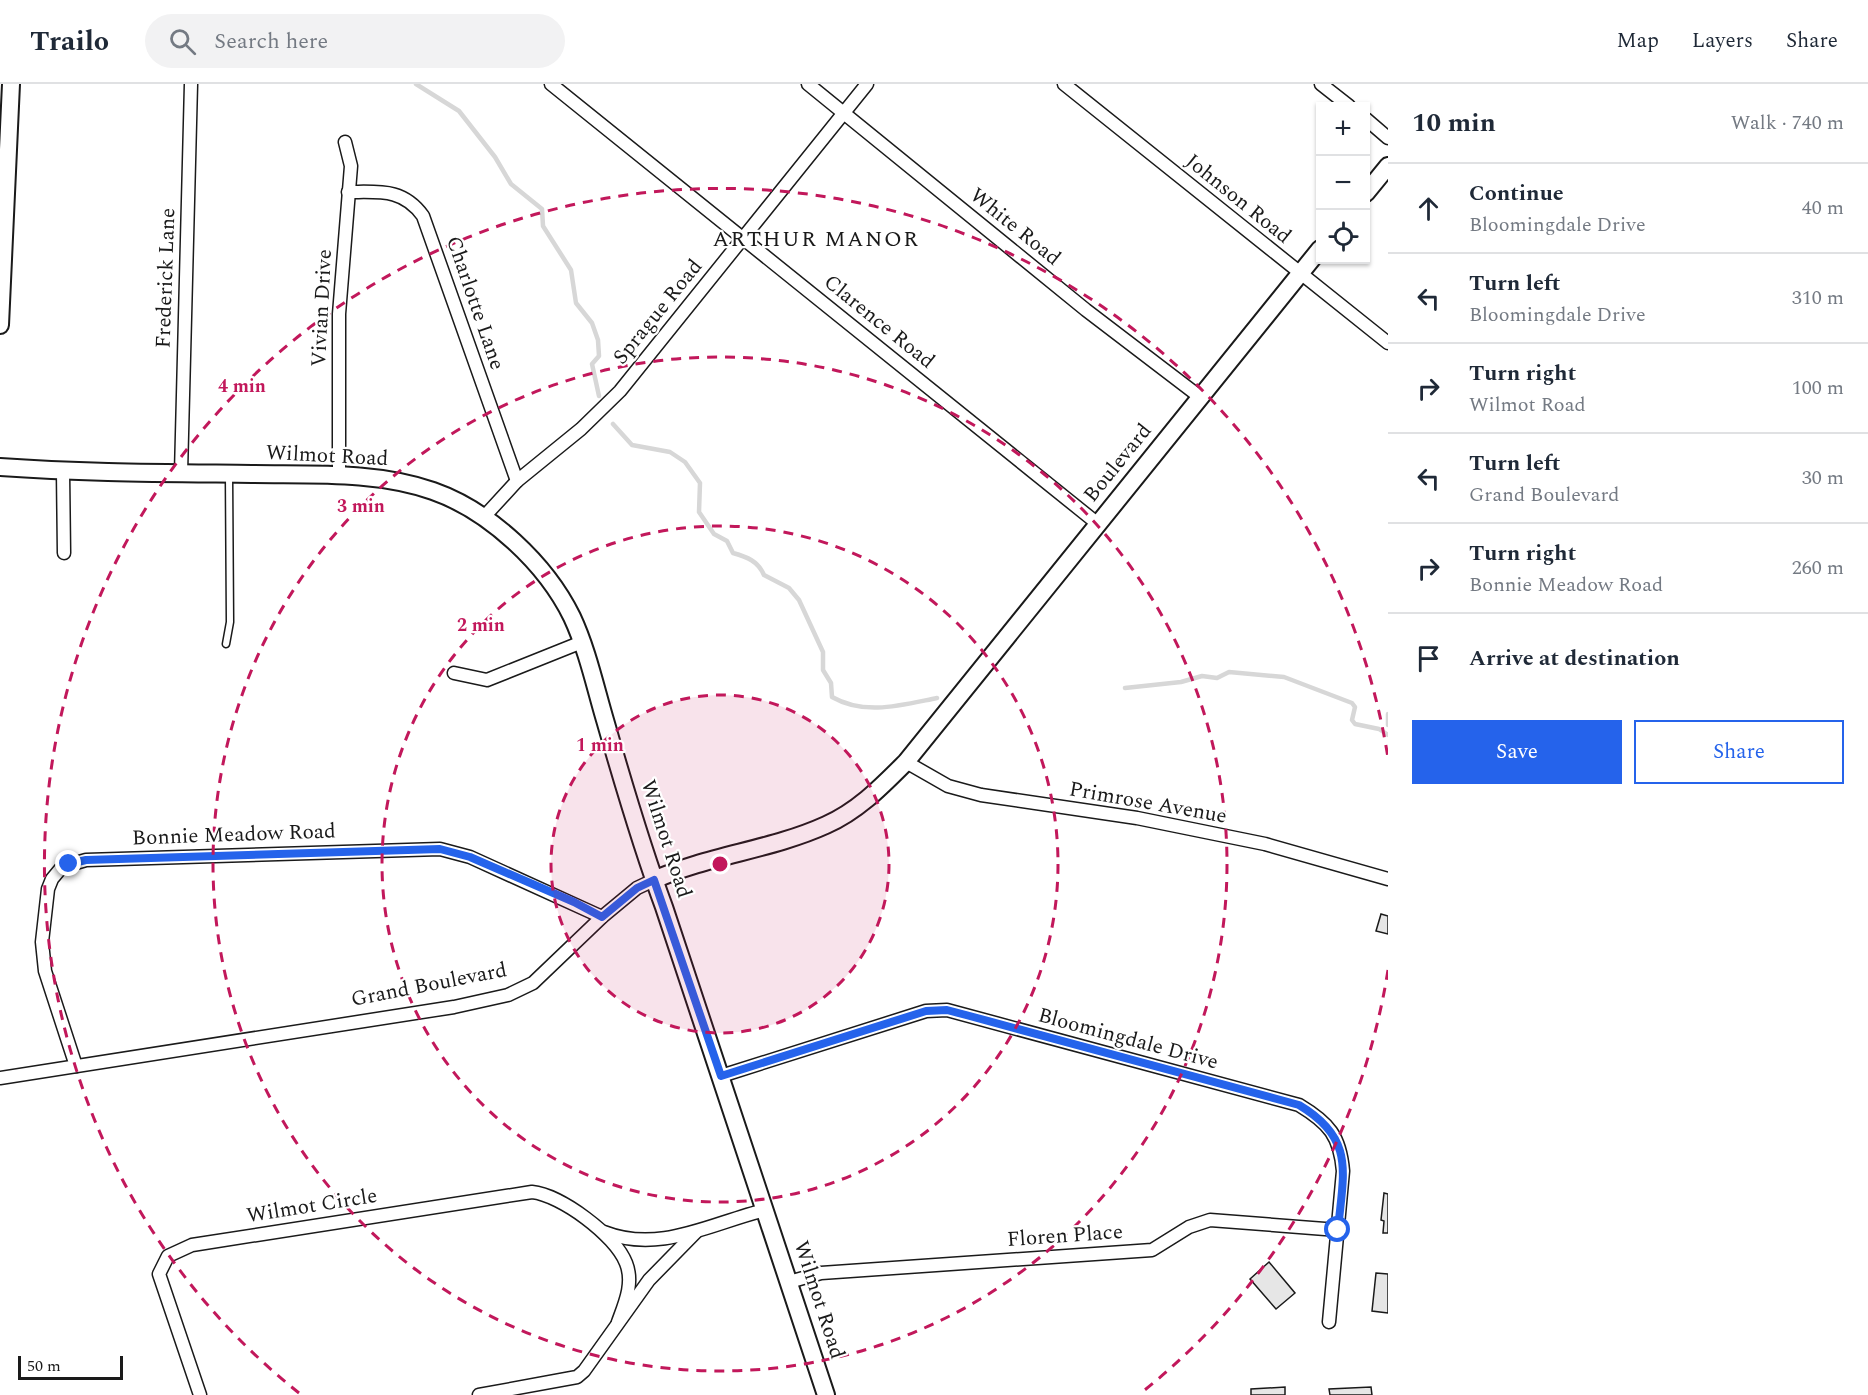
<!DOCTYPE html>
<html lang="en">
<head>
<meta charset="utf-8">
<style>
  :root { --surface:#fff; --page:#f2f2f3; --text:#1f2937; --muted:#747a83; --line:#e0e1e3; --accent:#2563eb }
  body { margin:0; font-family:Spectral,serif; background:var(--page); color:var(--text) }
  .controls { position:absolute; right:18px; top:18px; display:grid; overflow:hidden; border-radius:0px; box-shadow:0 2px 4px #0004 }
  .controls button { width:54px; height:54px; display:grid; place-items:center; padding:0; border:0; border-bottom:2px solid var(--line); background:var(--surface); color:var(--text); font:30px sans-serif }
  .scale { position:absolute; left:18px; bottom:15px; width:105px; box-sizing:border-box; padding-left:6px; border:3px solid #1a1a1a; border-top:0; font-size:16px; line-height:21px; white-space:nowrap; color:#1a1a1a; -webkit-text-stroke:4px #fff; paint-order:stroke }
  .stop { position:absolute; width:18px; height:18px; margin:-14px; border:4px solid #2563eb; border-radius:50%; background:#fff }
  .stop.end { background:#2563eb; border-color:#fff; box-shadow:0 2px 6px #0008 }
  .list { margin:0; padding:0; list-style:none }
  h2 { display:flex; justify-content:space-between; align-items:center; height:78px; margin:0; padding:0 24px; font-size:26px }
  h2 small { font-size:20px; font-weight:400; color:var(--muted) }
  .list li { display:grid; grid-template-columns:39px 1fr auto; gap:18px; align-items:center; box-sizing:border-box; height:90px; padding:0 24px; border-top:2px solid var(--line) }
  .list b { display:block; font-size:22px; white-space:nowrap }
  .list p { margin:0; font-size:20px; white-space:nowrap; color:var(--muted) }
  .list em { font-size:20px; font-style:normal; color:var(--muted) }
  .actions { display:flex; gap:12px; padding:18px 24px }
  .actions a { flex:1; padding:14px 0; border:2px solid var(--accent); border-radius:0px; text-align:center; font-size:21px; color:var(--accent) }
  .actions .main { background:var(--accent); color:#fff }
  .icon { flex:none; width:33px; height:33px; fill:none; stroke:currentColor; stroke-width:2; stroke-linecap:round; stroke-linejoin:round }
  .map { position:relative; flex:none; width:1388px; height:1311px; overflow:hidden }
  header { display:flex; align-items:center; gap:36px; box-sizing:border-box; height:84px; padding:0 30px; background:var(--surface); border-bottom:2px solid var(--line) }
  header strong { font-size:28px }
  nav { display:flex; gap:33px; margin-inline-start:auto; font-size:21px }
  .search { width:420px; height:54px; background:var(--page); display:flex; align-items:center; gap:15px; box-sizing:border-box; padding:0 21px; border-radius:33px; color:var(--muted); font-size:22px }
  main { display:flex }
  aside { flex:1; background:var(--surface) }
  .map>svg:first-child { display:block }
</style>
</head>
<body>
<header>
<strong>Trailo</strong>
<div class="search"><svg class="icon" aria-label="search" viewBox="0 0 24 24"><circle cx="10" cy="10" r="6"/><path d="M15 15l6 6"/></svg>Search here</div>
<nav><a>Map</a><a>Layers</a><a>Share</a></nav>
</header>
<main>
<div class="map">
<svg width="1388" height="1311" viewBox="0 0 1388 1311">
  <rect width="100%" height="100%" fill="#fff"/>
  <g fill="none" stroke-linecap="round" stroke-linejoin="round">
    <g stroke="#d7d7d7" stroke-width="4.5">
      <path d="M416,0L459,27L495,73L511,100L542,125L543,142L571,186L576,219L592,239L598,256L599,272L592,280L599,312"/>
      <path d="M613,340L632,361L670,368L685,378L700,399L699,428L714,450L727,457L733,469C747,473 758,477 764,491L789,504L799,516L823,568V586L831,599L832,613C865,632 902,621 937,614"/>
      <path d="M1125,604L1181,598L1202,592L1217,594L1229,588L1284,593L1352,619L1355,623L1352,636L1355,640L1379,645L1388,651"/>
      <path d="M1388,630V641"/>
    </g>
  </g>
  <g fill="#e6e6e6" stroke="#1a1a1a" stroke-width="1.5">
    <path d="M1381,830L1388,832V850L1376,847Z"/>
    <path d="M1384,1109L1388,1110V1149H1383L1384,1137L1381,1136Z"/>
    <path d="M1269,1178L1295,1209L1276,1225L1250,1195Z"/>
    <path d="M1376,1189L1388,1190V1229L1372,1227Z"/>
    <path d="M1285,1303V1311H1251V1305Z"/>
    <path d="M1371,1303L1372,1311H1330L1329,1305Z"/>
  </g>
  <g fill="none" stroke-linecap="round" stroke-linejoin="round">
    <defs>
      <path id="service" d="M226,560L230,538L229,391"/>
      <g id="minor">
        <path d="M551,0L1098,440"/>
        <path d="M808,0L1086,226L1200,313"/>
        <path d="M1064,0L1388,259"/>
        <path d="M1321,0L1349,22"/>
        <path d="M1366,35L1388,54"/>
        <path d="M348,108C379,108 403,104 423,132L517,397"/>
        <path d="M63,388L64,469"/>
        <path d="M181,389L191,0"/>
        <path d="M339,393V230L351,82L345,58"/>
        <path d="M483,434L517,397L581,345L620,307L867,0"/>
        <path d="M454,589L487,596L582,558"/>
        <path d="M906,678L948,702L981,711L1137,734L1265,760L1388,795"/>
        <path d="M76,982L45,887L42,858L48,805L52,795L62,783L86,776L440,765L470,773L602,833"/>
        <path d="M721,992L926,927L947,926L1299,1021C1329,1039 1340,1052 1343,1087L1329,1238"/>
        <path d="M0,994L454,923L508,911L533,899L602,833L637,804L654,796"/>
        <path d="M604,1148C660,1170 711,1139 765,1126"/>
        <path d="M789,1198L821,1189L1152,1166L1189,1143L1210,1136L1338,1146"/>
        <path d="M200,1311L159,1190L168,1172L192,1161L532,1108C561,1111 615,1151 626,1179C634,1199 625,1219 618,1238"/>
        <path d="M479,1311L577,1293L584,1287L649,1196L696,1148"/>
      </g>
      <g id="tertiary">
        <path d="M1366,109L1388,82"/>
        <path d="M0,241L11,0"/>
        <path d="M0,383C84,389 168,389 252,390C311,391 377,387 433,407C490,427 546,480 572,533C587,565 595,602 605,636C623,699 641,761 664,823L826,1311"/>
        <path d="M654,796C709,771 771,766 826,741C858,727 882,702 906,678L1320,165"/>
      </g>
    </defs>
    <use href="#service" stroke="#1a1a1a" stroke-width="9"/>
    <use href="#minor" stroke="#1a1a1a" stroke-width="15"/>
    <use href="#tertiary" stroke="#1a1a1a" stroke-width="20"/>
    <use href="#service" stroke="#fff" stroke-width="6"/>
    <use href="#minor" stroke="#fff" stroke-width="12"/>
    <use href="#tertiary" stroke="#fff" stroke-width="16"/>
  </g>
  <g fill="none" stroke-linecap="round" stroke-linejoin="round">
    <path stroke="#2563eb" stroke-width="8" d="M69,780L86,776L440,765L470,773L574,818L602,833L637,804L654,796L721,992L926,927L947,926L966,931L1299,1021C1356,1055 1343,1089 1338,1146"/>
  </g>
  <circle cx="720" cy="780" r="169" fill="#c2185b" fill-opacity=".12"/>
  <g fill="none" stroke="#c2185b" stroke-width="3" stroke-dasharray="10 8">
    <circle cx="720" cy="780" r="169"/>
    <circle cx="720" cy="780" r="338"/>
    <circle cx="720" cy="780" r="507"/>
    <path d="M1388 886A676 676 0 0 1 1141 1309M299 1309A676 676 0 1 1 1388 674"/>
  </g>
  <g text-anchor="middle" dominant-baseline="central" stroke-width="4.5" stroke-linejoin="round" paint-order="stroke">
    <g font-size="21" fill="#1a1a1a" stroke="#fff">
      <text transform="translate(1238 115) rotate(39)">Johnson Road</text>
      <text transform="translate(1015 143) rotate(39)">White Road</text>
      <text transform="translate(166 194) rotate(-88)">Frederick Lane</text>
      <text transform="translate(475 219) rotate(71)">Charlotte Lane</text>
      <text transform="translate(322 224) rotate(-87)">Vivian Drive</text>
      <text transform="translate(658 228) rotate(-51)">Sprague Road</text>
      <text transform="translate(879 238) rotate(39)">Clarence Road</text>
      <text transform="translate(327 372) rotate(3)">Wilmot Road</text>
      <text transform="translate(1118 379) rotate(-51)">Boulevard</text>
      <text transform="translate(1148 719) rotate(10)">Primrose Avenue</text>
      <text transform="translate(234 751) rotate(-2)">Bonnie Meadow Road</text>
      <text transform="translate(666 755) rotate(72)">Wilmot Road</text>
      <text transform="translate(429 901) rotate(-11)">Grand Boulevard</text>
      <text transform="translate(1128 955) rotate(15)">Bloomingdale Drive</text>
      <text transform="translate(312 1122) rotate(-9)">Wilmot Circle</text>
      <text transform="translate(1065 1152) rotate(-4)">Floren Place</text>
      <text transform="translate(819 1216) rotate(72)">Wilmot Road</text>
    </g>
    <g font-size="22" letter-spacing="1.5" fill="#1a1a1a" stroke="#fff">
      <text x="816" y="155">ARTHUR MANOR</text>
    </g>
  </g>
  <circle cx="720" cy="780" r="9" fill="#c2185b" stroke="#fff" stroke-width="3"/>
  <g font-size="18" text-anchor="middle" font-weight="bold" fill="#c2185b" stroke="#fff" stroke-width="4.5" stroke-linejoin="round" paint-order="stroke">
    <text x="242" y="308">4 min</text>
    <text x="361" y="428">3 min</text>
    <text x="481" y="547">2 min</text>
    <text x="600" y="667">1 min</text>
  </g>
</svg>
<div class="controls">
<button>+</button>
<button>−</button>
<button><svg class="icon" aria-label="locate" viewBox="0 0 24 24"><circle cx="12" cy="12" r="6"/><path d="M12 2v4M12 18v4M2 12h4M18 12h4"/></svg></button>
</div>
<div class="scale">50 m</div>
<div class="stop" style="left:1338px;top:1146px"></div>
<div class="stop end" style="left:69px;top:780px"></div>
</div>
<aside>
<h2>10 min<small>Walk · 740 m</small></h2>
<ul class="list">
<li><svg class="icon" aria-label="ahead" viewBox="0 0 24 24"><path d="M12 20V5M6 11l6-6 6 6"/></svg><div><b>Continue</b><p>Bloomingdale Drive</p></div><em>40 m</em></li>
<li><svg class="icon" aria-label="left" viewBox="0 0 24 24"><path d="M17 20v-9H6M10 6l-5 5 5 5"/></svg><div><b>Turn left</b><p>Bloomingdale Drive</p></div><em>310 m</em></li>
<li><svg class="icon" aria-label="right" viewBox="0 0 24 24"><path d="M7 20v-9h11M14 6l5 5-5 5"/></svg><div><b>Turn right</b><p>Wilmot Road</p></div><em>100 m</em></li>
<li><svg class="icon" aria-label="left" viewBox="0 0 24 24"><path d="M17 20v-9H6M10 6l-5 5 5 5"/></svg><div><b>Turn left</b><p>Grand Boulevard</p></div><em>30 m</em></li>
<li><svg class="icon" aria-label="right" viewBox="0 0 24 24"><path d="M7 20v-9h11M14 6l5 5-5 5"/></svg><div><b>Turn right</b><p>Bonnie Meadow Road</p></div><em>260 m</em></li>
<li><svg class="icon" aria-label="arrive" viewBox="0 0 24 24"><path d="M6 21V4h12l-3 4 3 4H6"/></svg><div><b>Arrive at destination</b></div></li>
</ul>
<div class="actions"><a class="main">Save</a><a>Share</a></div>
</aside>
</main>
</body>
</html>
